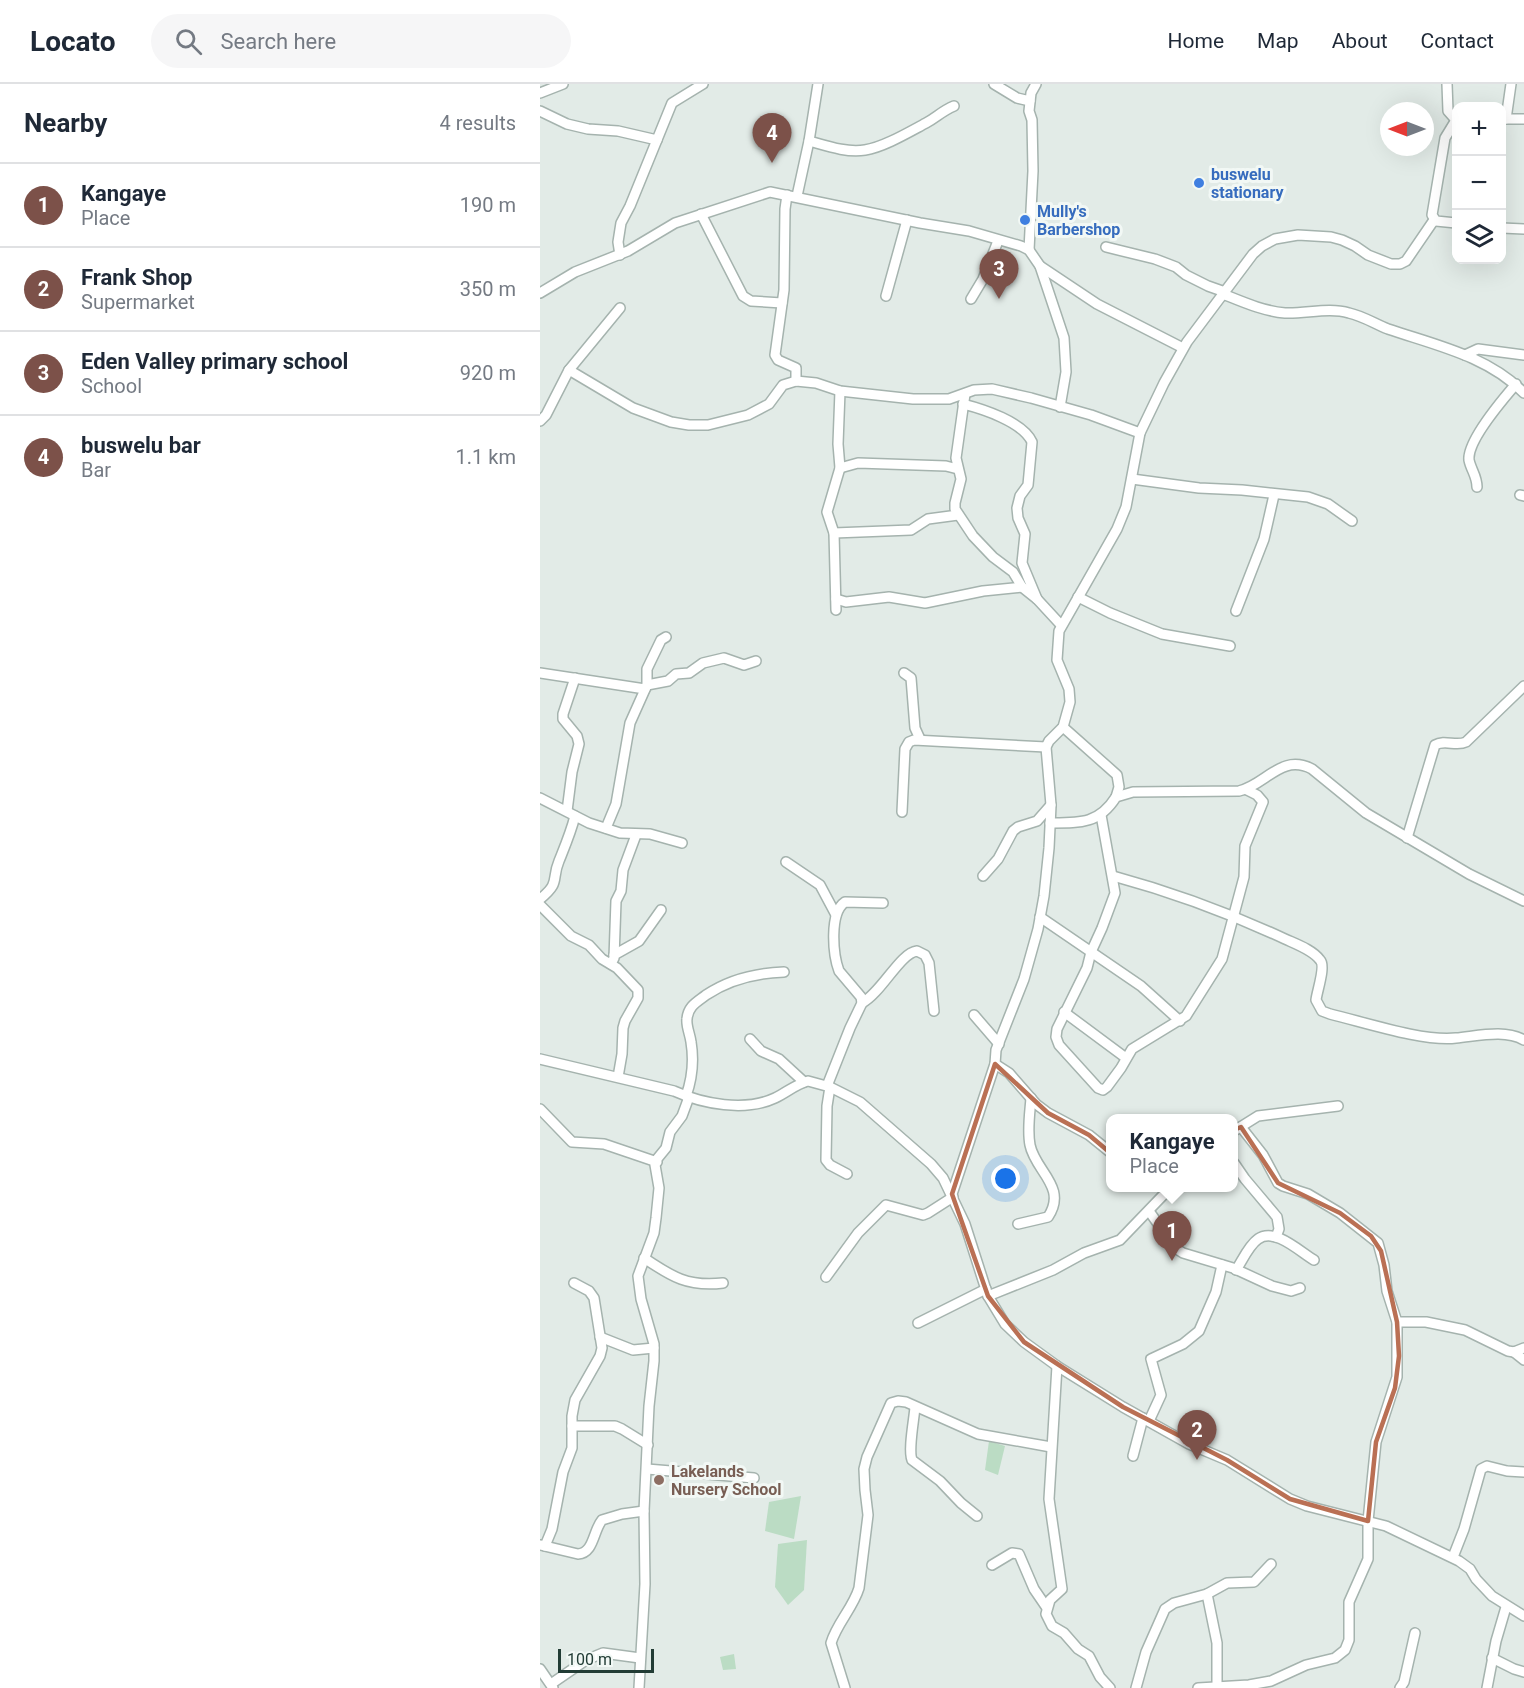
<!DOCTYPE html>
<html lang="en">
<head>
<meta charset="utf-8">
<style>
  :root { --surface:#fff; --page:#f6f6f7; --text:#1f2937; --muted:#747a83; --line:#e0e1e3; --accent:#7c5149 }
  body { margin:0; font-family:Roboto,sans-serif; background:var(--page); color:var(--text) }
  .controls { position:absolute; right:18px; top:18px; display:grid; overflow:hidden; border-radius:12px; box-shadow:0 6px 24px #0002 }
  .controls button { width:54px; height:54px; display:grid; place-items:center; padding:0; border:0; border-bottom:2px solid var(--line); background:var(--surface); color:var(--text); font:30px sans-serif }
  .compass { position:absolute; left:840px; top:18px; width:54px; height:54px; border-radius:50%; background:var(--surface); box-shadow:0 6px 24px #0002; rotate:270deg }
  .scale { position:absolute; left:18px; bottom:15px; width:96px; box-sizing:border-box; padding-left:6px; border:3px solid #223c35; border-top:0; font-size:16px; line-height:21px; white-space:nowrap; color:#223c35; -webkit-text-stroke:4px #f2f8f5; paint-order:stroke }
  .you { position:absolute; left:466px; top:1095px; width:21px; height:21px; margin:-15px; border:4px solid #fff; border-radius:50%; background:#1a73e8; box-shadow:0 0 0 9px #1a73e833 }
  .badge { display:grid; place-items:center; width:39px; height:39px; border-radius:50%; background:var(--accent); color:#fff; font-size:20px; font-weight:700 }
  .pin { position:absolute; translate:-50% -50px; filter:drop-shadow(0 2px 3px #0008) }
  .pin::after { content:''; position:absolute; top:32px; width:21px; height:18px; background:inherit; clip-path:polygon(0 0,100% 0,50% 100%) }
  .popup { position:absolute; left:566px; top:1030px; width:132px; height:78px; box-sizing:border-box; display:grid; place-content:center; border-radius:12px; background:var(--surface); filter:drop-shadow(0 2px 4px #0005); font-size:20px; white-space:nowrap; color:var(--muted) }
  .popup b { font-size:22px; color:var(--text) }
  .popup::after { content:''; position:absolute; left:50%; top:100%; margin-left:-12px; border:12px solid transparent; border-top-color:var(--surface) }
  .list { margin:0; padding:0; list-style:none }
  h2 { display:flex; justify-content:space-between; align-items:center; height:78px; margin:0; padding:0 24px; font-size:26px }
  h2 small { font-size:20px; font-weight:400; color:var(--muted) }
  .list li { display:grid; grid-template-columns:39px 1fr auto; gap:18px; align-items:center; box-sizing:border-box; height:84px; padding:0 24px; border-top:2px solid var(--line) }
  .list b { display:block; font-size:22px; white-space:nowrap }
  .list p { margin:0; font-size:20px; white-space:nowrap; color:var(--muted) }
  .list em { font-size:20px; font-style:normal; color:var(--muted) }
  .icon { flex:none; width:33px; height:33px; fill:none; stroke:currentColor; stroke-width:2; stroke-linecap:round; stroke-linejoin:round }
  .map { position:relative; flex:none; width:984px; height:1604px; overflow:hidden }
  header { display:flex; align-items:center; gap:36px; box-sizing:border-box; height:84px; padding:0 30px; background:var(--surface); border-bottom:2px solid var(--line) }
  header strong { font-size:28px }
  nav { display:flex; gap:33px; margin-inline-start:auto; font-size:21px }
  .search { width:420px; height:54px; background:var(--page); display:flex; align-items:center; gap:15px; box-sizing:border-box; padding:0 21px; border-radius:33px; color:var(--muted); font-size:22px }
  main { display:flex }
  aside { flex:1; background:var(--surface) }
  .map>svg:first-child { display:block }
</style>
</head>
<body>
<header>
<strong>Locato</strong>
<div class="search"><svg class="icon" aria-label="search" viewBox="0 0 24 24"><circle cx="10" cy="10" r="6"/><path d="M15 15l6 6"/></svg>Search here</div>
<nav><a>Home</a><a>Map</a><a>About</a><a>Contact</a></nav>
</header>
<main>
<aside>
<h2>Nearby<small>4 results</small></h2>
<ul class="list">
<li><span class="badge">1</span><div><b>Kangaye</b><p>Place</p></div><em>190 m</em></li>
<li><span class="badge">2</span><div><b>Frank Shop</b><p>Supermarket</p></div><em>350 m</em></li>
<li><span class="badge">3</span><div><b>Eden Valley primary school</b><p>School</p></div><em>920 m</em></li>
<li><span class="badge">4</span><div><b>buswelu bar</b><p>Bar</p></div><em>1.1 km</em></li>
</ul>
</aside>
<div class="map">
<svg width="984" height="1604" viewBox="0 0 984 1604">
  <rect width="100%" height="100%" fill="#e2ebe7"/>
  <g fill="#bbdcc4">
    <path d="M449,1357L465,1362L458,1391L445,1386Z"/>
    <path d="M261,1412L254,1455L225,1447L229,1418Z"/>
    <path d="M267,1456L264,1506L248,1521L235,1503L238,1460Z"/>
    <path d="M194,1570L196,1585L183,1586L180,1573Z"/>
  </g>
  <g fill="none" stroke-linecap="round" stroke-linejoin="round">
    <defs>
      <g id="minor">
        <path d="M454,0L477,14L490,17"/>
        <path d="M907,0L908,27L916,36"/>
        <path d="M0,9L23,0"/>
        <path d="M0,27L27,40L48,45L78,47L117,56"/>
        <path d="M962,35H984"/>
        <path d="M966,35L971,0"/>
        <path d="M916,36L905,54L892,131L896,137L916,139"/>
        <path d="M269,57C287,62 307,69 325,66C344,63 369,48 386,39C397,33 402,27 414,22"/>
        <path d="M247,111L245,125L244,206L235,271L238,276L256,284V297"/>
        <path d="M257,112L269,57L278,0"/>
        <path d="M161,130L203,212L211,217L242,219"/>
        <path d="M962,144L984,145"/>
        <path d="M566,163L615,175L636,183L646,191L668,202L685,208"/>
        <path d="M489,166L493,87L492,36L489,27L491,9L496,0"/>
        <path d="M80,171L78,158L81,139L90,122L132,19L163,0"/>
        <path d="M500,182L557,220L643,264"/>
        <path d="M0,209L35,188L88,167L135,139L230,108L380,139L429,147L481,162L489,166L500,182L524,254L526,288L520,323"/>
        <path d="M683,210C703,218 723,227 745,229C766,230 789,223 809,229C823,232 835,240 848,245C895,261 948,272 984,309"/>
        <path d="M346,212L367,136"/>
        <path d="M431,215L443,195L458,157"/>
        <path d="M925,271L938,265L984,271"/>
        <path d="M29,286L93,324L131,338L149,341H168L208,331L229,320L243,301L256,297L276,299L300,307L373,315H409L434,306L452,305L491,314L551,331L600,349"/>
        <path d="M425,310L416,374L421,395L415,419V425L433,452L453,473L473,488L482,503L497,515L521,541"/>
        <path d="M423,320C443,325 483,338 492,358L488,401L480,412L477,424L478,434L485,450L482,479L497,515"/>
        <path d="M0,337L6,331L29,286L80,224"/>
        <path d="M300,384L318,379L406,382L418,385"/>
        <path d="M592,395L659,404L702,406L768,413L788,420L812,437"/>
        <path d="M937,403C937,392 931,386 929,376C927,357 963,315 976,300"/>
        <path d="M980,411L984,412"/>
        <path d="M294,449L371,446L388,435L418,431"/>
        <path d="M538,513L570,529L622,550L690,562"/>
        <path d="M296,515L306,518L349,513L385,519L443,507L482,503"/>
        <path d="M296,526L294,449L287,428L300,384L298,360L300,307"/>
        <path d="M696,527L724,455L734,411"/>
        <path d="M0,589L105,605"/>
        <path d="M364,589L371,594L375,644L380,655"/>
        <path d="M107,601L128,597L136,590L149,589L163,579L184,574L204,581L216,577"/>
        <path d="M523,643L577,691L579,703L576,713"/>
        <path d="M0,714L49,739L80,749L110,750L142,759"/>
        <path d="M27,727L32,688L39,660L37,652L23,635V630L35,594"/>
        <path d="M362,728L365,665L369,658L374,656L506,663"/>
        <path d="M561,731L575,809L562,844L551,868L547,884L517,945L516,953L519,961L558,1004L563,1006L567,1003L581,984L592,965L646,932L682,875L704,793L705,762L723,718L717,711L707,706"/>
        <path d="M510,739C540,739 559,740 576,713L593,708L699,707C726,701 741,669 772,685L826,729L929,790L984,817"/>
        <path d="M66,744L76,720L90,639L107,601V585L121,556L126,553"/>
        <path d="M867,754L895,661C905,655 916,663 926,658L984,602"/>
        <path d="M246,778L280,801L296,831"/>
        <path d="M443,792L458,775L473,747L478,743L497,737L511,721"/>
        <path d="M573,792C632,808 689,829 745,855C756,860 773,866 780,876C786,882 777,907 776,916L782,927L790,930C824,938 884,958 916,954C938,952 965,945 984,956"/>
        <path d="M0,815C21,798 11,796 19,777C25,762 31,748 35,732"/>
        <path d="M0,821L31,852L49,861L62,875L77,884L98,906V914L85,937L83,944L82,970L78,993"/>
        <path d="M500,833L601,902L640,937"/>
        <path d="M74,871L99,857L121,826"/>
        <path d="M71,880L74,874L76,817L81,807L83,786L96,751"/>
        <path d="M322,919C342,908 360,869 377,867L385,871L389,879L394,927"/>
        <path d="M524,928L586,974"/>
        <path d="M434,931L459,960"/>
        <path d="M210,955L221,967L239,975L264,998"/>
        <path d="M0,975L134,1007C163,1020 205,1028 235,1014C246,1009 256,1000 268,997L290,1003L320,1018L391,1080L403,1094L425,1140L448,1212L465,1240L484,1258L517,1282L583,1323L649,1360L687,1376L750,1415L767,1422L846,1442L919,1477L930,1485L936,1495L952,1512L984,1532"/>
        <path d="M455,980L469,989L496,1020L508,1029L549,1051L570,1068"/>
        <path d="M287,1002L310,944L322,919L321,913L299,887C293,871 289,829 305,818L343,819"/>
        <path d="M290,1003L287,1022L286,1076L290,1081L307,1090"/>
        <path d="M146,1012C152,995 154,976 151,958C150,950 146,942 147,935C148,922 157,918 166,911C190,895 215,889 244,888"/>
        <path d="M0,1025L32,1058L64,1060L117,1078"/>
        <path d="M694,1047L718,1032L798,1022"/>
        <path d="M694,1079L705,1095L737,1133L739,1145L736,1153"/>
        <path d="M412,1110L455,980L456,966L484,895L498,845L504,812L509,764L511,721L506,663L509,657L523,643L530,618L529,605L517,576L519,547L577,445L586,423L600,349L624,299L647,258L713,170L722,162L735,155L758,151L791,153L802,156L815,162L828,171L851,180H860L866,177L894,136"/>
        <path d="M609,1127L635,1164L643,1169L693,1184L732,1202L751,1207L760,1204"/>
        <path d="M478,1140L508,1133C528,1103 495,1087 490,1061C487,1046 490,1028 491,1014"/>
        <path d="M104,1174C132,1193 148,1203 183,1199"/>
        <path d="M696,1186C702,1177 709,1161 718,1155C735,1143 760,1168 774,1176"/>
        <path d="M286,1193L318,1149L346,1121L383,1131L388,1129L413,1113"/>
        <path d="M448,1212L513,1186L544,1169L580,1156L630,1104"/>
        <path d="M857,1238H886L925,1246L968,1267L974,1268L984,1264"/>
        <path d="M378,1239L446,1205"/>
        <path d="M60,1253L93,1266L114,1264"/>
        <path d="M974,1268L984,1276"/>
        <path d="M517,1282L509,1415L522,1505L510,1516L506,1530L512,1542L524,1549L538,1565L549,1572L560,1593L570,1604"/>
        <path d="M375,1323C374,1336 368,1366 372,1376L400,1397L421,1419L437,1432"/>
        <path d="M609,1337L621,1311L611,1275L643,1260L659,1247L676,1208L682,1181"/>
        <path d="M32,1342H75L82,1345L108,1361"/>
        <path d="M593,1372L603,1334"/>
        <path d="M107,1385L214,1394"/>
        <path d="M1,1461L38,1470C54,1469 53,1447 62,1436L82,1430L104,1427"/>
        <path d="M5,1462L12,1445L23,1388L32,1364V1332L35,1316L60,1272L62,1264L54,1214L49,1207L34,1199"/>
        <path d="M913,1473L924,1445L941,1385L947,1382L967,1387L984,1388"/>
        <path d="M452,1481L472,1469L479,1470L494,1505L507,1524"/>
        <path d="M667,1510L677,1559V1602"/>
        <path d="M952,1574L974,1585L984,1588"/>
        <path d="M0,1585L13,1604"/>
        <path d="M11,1600L46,1576L63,1569L100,1574"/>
        <path d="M99,1604L105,1500L104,1427L109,1322L114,1277V1260L101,1215L98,1192L114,1149L116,1134L119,1104L115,1081L117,1075L126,1064L130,1048L142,1032L149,1013"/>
        <path d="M305,1604L291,1559C297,1539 313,1524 319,1504L328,1431L325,1406L324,1385L327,1373L351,1319L358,1317L366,1318L438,1350L511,1363"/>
        <path d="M596,1604L606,1568L625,1525L634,1519L667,1510L687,1499L714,1498L731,1480"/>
        <path d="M658,1604L709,1601L731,1597L766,1581L795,1574L805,1566L809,1556V1518L828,1475V1437L836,1358L857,1293V1238L847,1207L844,1181L838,1159L800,1129L768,1110L743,1102L738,1099L723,1071L701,1043"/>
        <path d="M860,1604L864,1598L875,1549"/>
        <path d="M947,1604L956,1557L966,1523"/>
      </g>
    </defs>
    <use href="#minor" stroke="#a5b3ae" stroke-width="12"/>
    <use href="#minor" stroke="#fff" stroke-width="9"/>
  </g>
  <path fill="none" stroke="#ba7054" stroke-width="4.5" stroke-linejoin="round" d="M455,980L508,1029L549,1051L580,1077L629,1105L658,1061L701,1043L738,1099L800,1129L831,1152L841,1167L857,1238L859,1272L855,1304L836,1358L828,1437L750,1415L687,1376L583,1323L484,1258L448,1212L412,1110Z"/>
  <g fill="#3f7fe0" stroke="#f2f8f5" stroke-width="2">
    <circle cx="659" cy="99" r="6"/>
    <circle cx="485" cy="136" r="6"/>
  </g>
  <circle fill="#8d6e63" stroke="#f2f8f5" stroke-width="2" cx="119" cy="1396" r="6"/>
  <g text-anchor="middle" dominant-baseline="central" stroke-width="6" stroke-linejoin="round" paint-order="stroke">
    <g font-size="16" font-weight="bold" fill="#366cbe" stroke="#f2f8f5" text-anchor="start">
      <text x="671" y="90">buswelu<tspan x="671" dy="18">stationary</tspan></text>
      <text x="497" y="127">Mully's<tspan x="497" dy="18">Barbershop</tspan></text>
    </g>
    <g font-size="16" font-weight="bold" fill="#785e54" stroke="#f2f8f5" text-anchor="start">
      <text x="131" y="1387">Lakelands<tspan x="131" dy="18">Nursery School</tspan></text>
    </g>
  </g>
</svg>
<div class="controls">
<button>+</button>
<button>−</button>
<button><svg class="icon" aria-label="layers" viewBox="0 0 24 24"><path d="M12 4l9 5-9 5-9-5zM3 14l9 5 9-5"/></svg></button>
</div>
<svg class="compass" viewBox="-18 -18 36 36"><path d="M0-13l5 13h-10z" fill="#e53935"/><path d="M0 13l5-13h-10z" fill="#747a83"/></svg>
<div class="scale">100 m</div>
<div class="you"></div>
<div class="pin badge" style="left:632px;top:1177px">1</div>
<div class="popup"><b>Kangaye</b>Place</div>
<div class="pin badge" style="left:657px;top:1376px">2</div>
<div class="pin badge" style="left:459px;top:215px">3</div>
<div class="pin badge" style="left:232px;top:79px">4</div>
</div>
</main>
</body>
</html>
